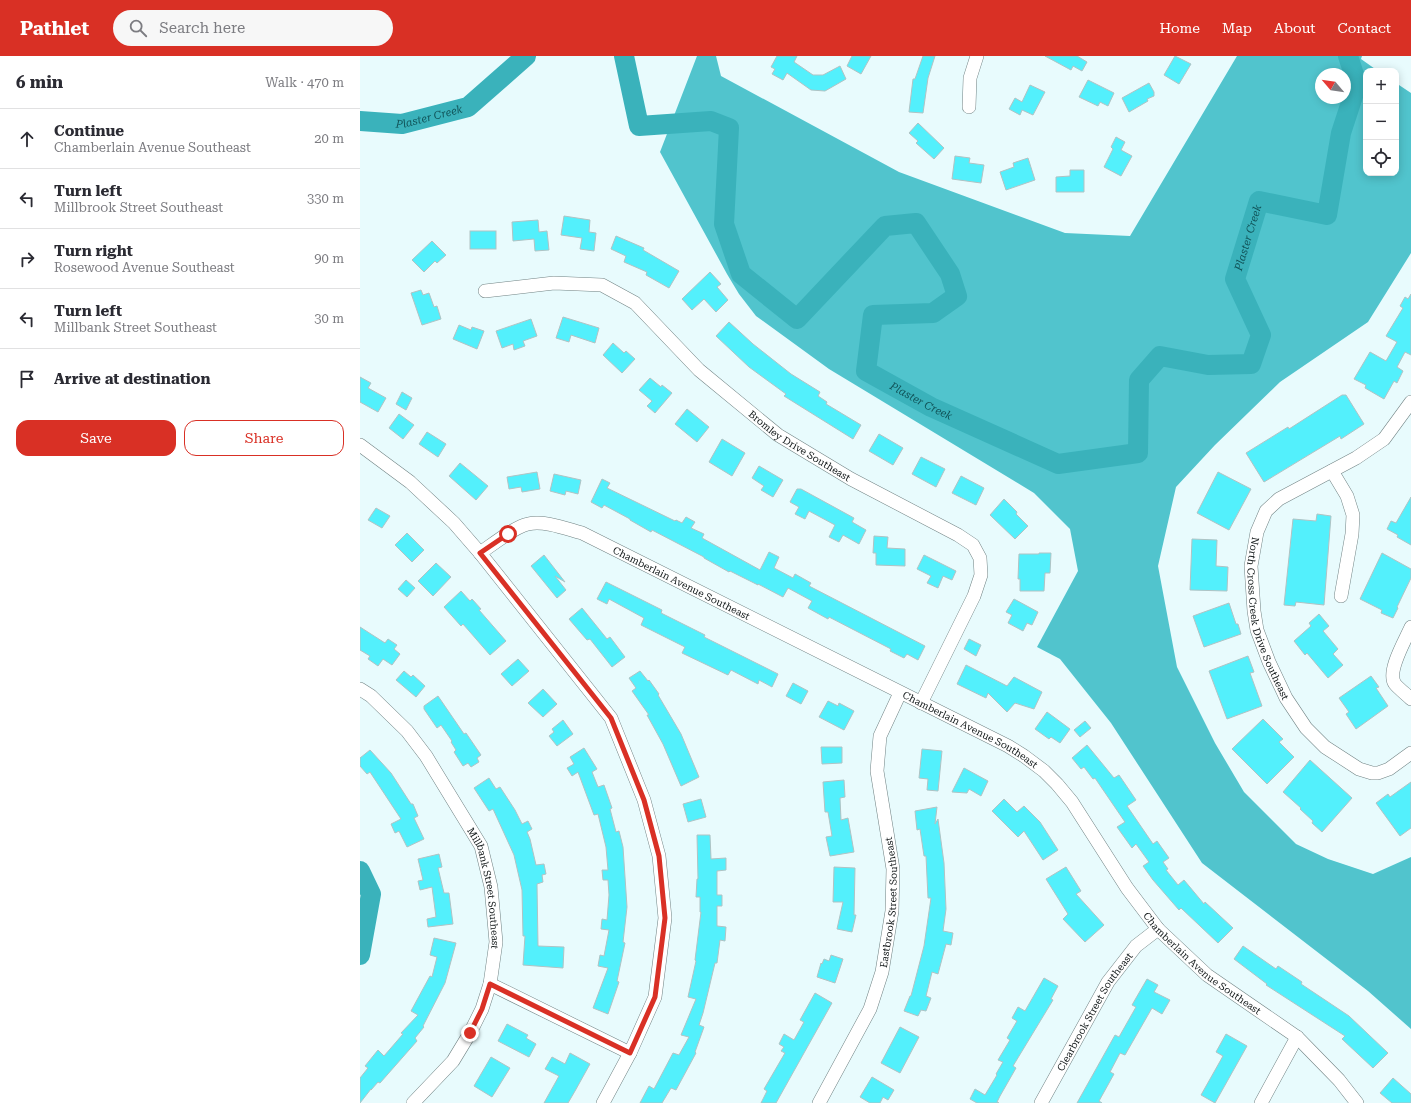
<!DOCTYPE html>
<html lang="en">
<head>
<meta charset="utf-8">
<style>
  :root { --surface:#fff; --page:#f7f7f7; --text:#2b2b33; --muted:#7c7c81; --line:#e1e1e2; --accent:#d93025 }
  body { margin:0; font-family:"Roboto Serif",serif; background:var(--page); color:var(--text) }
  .controls { position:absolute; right:12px; top:12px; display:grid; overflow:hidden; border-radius:8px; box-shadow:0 2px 10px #0003 }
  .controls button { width:36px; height:36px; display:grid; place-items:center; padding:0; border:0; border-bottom:1px solid var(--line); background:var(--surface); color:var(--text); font:20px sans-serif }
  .compass { position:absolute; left:955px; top:12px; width:36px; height:36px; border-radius:50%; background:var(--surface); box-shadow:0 2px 10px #0003; rotate:299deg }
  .stop { position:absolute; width:12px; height:12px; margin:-9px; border:3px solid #d93025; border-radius:50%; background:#fff }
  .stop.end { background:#d93025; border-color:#fff; box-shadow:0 1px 4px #0008 }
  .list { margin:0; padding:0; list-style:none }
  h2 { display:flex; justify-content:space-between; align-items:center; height:52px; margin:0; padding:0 16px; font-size:17px }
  h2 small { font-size:13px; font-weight:400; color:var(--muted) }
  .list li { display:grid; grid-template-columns:26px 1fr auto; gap:12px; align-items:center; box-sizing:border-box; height:60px; padding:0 16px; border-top:1px solid var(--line) }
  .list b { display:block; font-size:15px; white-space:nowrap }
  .list p { margin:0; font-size:13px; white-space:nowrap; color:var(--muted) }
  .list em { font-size:13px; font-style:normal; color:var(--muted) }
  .actions { display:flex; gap:8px; padding:12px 16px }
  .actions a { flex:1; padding:9px 0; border:1px solid var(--accent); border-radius:12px; text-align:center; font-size:14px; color:var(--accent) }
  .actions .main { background:var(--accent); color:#fff }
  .icon { flex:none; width:22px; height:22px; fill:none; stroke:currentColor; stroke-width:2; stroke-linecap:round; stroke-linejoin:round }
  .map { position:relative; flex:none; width:1051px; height:1047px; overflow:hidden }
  header { display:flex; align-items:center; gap:24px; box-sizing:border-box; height:56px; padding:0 20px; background:var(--accent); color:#fff }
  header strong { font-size:19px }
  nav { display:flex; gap:22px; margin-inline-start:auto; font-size:14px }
  .search { width:280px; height:36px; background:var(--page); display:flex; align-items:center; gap:10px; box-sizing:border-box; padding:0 14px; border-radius:22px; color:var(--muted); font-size:15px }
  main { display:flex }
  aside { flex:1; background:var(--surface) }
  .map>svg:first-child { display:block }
</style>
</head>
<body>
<header>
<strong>Pathlet</strong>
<div class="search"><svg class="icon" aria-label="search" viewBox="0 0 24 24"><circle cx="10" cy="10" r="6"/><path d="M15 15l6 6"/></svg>Search here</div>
<nav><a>Home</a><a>Map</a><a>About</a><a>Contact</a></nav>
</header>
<main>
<aside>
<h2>6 min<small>Walk · 470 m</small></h2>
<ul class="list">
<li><svg class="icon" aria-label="ahead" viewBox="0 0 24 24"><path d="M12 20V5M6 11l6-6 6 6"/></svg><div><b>Continue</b><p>Chamberlain Avenue Southeast</p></div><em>20 m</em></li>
<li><svg class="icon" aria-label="left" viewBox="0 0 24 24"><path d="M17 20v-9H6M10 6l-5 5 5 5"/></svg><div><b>Turn left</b><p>Millbrook Street Southeast</p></div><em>330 m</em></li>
<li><svg class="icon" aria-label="right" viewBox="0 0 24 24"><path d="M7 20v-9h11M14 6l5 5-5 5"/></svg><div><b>Turn right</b><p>Rosewood Avenue Southeast</p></div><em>90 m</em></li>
<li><svg class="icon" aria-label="left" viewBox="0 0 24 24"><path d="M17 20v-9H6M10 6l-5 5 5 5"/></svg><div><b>Turn left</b><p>Millbank Street Southeast</p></div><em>30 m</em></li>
<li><svg class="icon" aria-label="arrive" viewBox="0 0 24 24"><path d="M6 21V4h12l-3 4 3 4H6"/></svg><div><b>Arrive at destination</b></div></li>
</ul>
<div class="actions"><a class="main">Save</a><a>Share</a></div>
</aside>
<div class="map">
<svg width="1051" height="1047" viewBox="0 0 1051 1047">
  <rect width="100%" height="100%" fill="#e8fbfd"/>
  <path fill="#51c4cd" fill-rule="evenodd" d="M337,0H356L361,20L539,116L705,177L770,180L877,0H1002L1001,3L1018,15H1006V117H1036V27L1051,37V197L1008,266L920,326L855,389L816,431L798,510L817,611L855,687L884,736L936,788L968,803L1013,818L1051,801V973L1008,935L842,807L751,667L700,603L677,591L718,515L710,473L674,437L469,313L396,260L379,238L367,218L300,96ZM961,18H985V42H961Z"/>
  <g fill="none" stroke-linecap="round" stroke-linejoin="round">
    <g stroke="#3ab2bb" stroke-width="20">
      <path id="s1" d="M264,0L279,70L351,65L369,72L364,168L381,218L437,263L525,170L556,167L590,218L597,240L573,257L513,259L506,315L571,351L698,408L778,397L779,324L800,300L848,309L891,308L901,279L875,223L899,145L967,159L981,77L997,28L988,0"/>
      <path id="s2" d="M0,65L42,68L108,51L166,0"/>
      <path d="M0,815L11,838L0,899"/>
    </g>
  </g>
  <g fill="#53f0fc" stroke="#b0c3c4">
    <path d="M417,0H437L434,6L453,19H463L480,10L486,23L465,35L451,34L427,17L423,24L412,18L415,13L411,11Z"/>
    <path d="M492,0H511L501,18L487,10Z"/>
    <path d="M563,0H575L568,22L563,57L549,56L553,23H555Z"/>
    <path d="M685,0H717L727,6L722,15L713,10L711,14Z"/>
    <path d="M815,0L831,8L819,28L804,19Z"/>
    <path d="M728,24L754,37L748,50L740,46L738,50L719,41Z"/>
    <path d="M789,27L794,36V40L787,43L788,45L769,56L762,42Z"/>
    <path d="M670,29L685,36L673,59L662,54L660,59L649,53L655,42L662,46Z"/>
    <path d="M558,67L584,92L574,103L556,87L558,85L549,77Z"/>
    <path d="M756,81L765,86L761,94L772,100L761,120L744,111L753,93L751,91Z"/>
    <path d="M595,100L610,102L609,107L624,109L621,127L592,123Z"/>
    <path d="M668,102L675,124L646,134L640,116L654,111L653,107Z"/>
    <path d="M710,114H724V136H696V121L710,120Z"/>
    <path d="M204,160L230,164L229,176L236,177L234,195L220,193L222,182L201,179Z"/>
    <path d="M178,164L179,176L187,175L189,194L175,195L174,183L153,185L152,166Z"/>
    <rect x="110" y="175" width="26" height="18"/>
    <path d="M256,180L284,192L283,194L319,215L309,232L286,219L287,216L264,206L266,200L251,193Z"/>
    <path d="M72,185L86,199L77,207L75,205L64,216L52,204Z"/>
    <path d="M350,216L361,228L357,231L368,244L356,256L344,243L332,254L322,243Z"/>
    <path d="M61,234L63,239L69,237L74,251L77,250L81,263L62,269L51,237Z"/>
    <path d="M1051,238V299L1045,296L1037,311L1043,315L1037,327L1034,325L1024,343L1005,332L1006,329L994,323L1010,296L1026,305L1037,286L1026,280L1043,252L1040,250L1045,241L1048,243Z"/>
    <path d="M203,261L239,272L235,287L211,279L209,286L196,282Z"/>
    <path d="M171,263L177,280L163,285L165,290L154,294L153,288L142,292L136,275Z"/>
    <path d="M369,266L393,288L431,318L460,336L458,340L467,346L466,348L501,369L493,383L424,340L426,338L389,311L356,280Z"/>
    <path d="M99,269L111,274L112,271L124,275L117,293L93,283Z"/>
    <path d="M253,287L264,297L266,295L275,303L262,317L243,299Z"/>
    <path d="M0,321L11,327L8,332L26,342L18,356L0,346Z"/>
    <path d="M290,322L301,331L302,329L312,337L295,357L287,350L292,345L279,334Z"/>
    <path d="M42,336L52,342L46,354L36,348Z"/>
    <path d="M982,339H986L1004,368L981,383L980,380L904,426L886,397L928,371L929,373Z"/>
    <path d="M327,353L349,371L337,386L315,368Z"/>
    <path d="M39,358L54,369L43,383L29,372Z"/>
    <path d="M67,376L86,388L78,401L59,388Z"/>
    <path d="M519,378L543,392L533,409L509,395Z"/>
    <path d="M362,383L385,397L372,420L349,406Z"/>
    <path d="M561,401L585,413L576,431L552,418Z"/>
    <path d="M100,407L128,430L116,444L89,420Z"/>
    <path d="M399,410L423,424L413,441L401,434L404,430L392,422Z"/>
    <path d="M177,416L180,433L162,436L161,431L149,433L147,421Z"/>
    <path d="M858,416L891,433L869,474L837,457Z"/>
    <path d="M194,418L221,424L218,438L206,435L205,439L190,435Z"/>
    <path d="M601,420L624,432L616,449L592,437Z"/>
    <path d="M242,423L250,427L247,432L315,465L316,464L322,467L326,461L335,466L331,472L344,478L342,482L400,514L409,496L419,501L414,512L433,522L435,518L451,527L449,530L565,590L558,604L547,598L544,602L530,595L531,593L469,561L468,563L448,552L452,545L428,532L423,541L398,528V529L370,515L369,516L344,502V501L292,474L291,476L270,464V463L244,449L242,452L231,446Z"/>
    <path d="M437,433H441L494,462L492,466L506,474L499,488L483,479L479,486L469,481L475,469L449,455L445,463L435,458L439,451L430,446Z"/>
    <path d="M1051,441V489L1037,481L1038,479L1027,473L1031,465L1036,467Z"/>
    <path d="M644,443L657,456L656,458L668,470L655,483L630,459Z"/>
    <path d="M16,452L30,460L22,472L8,464Z"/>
    <path d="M957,458L971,460L964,549L936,546L935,550L924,549L933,463L956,465Z"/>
    <path d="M47,477L64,494L52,506L35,489Z"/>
    <path d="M514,480L528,481L527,492L545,493V510L516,509V497H513Z"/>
    <path d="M832,483L857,484L856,510L868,511L867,535L830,534Z"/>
    <path d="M679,497H691L690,517H685L684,535H660V523H658L659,498H679Z"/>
    <path d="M1022,497L1051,513V522L1037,551L1038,552L1033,562L1021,557L1022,554L1000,543Z"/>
    <path d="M184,499L205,526L195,520L206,534L197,542L171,510Z"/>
    <path d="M564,499L596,515L592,524L583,520L578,532L567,527L571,520L557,513Z"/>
    <path d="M76,507L91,521L73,540L58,525Z"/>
    <path d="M46,524L55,532L47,541L38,533Z"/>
    <path d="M246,526L302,554L301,557L345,579L344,581L418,618L412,631L399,624L398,628L371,614L368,619L322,597L325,591L281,569L284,562L249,543L247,548L237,543Z"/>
    <path d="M101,535L110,545L112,543L121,553L119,554L146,585L130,599L103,568L101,570L84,551Z"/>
    <path d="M654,543L678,556L672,569L667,567L663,575L648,567L652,559L646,556Z"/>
    <path d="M869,547L876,568H878L881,578L844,591L833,560Z"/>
    <path d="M222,552L247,583L250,581L265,601L252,611L230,583L227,584L209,563Z"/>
    <path d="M959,558L969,570L963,575L978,593L973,598L983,609L968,622L947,597L945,599L934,585L951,570L949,567Z"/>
    <path d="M0,571L25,587L28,583L37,589L34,593L40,598L32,609L23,603L18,610L8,603L10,600L0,594Z"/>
    <path d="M609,583L621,589L616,600L604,593Z"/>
    <path d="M888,600L894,616L890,617L902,650L867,663L849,615Z"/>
    <path d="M158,603L169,615L152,630L141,618Z"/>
    <path d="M606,609L647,630L654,621L682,636L674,653L655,647L647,656L628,637L626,642L597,628Z"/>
    <path d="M44,615L51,621L53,619L65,630L56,641L36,624Z"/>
    <path d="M280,615L288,625L289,624L299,638L298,639L321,678L339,721L321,730L303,688L287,659H289L272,635L276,632L269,622Z"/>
    <path d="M1011,620L1019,631L1016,632L1028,650L996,673L986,658L989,656L979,642Z"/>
    <path d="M433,627L448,635L441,648L426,640Z"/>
    <path d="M183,633L197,648L183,661L168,647Z"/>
    <path d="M78,640L104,678L106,677L121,699L117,702L119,706L111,711L108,707L103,710L94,696L96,694L91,686L92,685L81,669L77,672L64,653V650Z"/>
    <path d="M468,645L478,650L479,647L494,655L484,674L459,661Z"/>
    <path d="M687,656L710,673L700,687L691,681L689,683L675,673Z"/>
    <path d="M903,663L923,683L919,686L934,701L907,728L872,693Z"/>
    <path d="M203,664L213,678L197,690L189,680L194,676L192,673Z"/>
    <path d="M725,665L731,672L720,681L714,674Z"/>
    <path d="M727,689L754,722L759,719L776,744L767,750L793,788L797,785L809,802L803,806L808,813L806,814L818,829L824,824L844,848L845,846L873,872L858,887L821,852L819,854L793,824L783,810L789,806L776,788L772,792L757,771L765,766L735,722L733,723L724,711L721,713L712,702Z"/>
    <path d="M461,691H482V707L462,708Z"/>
    <path d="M224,692L237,713L232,716L238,731L244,729L252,752L250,753L256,776L259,775L263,791L267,851L263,886L265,887L257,925L259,926L248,958L233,952L248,912L238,910L240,899L244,900L249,874L241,873L242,863L247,864L249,839L248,824H243L242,814H248L246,791L238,758L234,759L218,716L212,720L207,712L214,708L210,701Z"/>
    <path d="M562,693L582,695L578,735L567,734L568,723L559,722Z"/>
    <path d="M10,694L31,717L51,748H53L58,760L54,762L64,783L47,791L39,775L35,777L31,768L41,763L10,716L7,718L0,710V702Z"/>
    <path d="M950,704L992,742L962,776L952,767L953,765L940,753L941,752L923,736Z"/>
    <path d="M604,712L628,725L621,740L609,733L607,737L592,736Z"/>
    <path d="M129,722L136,733L140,731L155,754L162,768L168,765L172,773L167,776L170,783L176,809L184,808L186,818L182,819L183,826L177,828L178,890L204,891L203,912L163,909L165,880H163L162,834L154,799L133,753L129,755L114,732Z"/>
    <path d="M484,724L485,741L480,742L481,764L488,762L494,796L470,800L466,781L472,780L468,756H465L463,726Z"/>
    <path d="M1051,726V772L1040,780L1016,747L1028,738L1030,741Z"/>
    <path d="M341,743L346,761L328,766L323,748Z"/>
    <path d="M644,743L657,756L664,750L680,766L698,794L683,804L664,775L658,781L632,755Z"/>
    <path d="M577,751L575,768L578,763L584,807L586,853L583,875L593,877L591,889L586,888L578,918L572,916L566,940L571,942L566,955L561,954L558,960L544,955L550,940H551L564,890L571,842H568L566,800H564L560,773L557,774L555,755Z"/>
    <path d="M337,779H350L351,803L366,802V814L357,815V839H362V850H357V870L366,871L365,885L360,884L357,907H355L343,957L339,969L344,971L335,996L336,997L316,1034L311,1032L302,1047H280L289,1030L294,1033L313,997L319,999L329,981L321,979L336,943L328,941L336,905L335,904L341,856H340V841H336L337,823H338Z"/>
    <path d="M79,798L82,811L78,812L84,837H89L93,868L68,871L67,863L76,861L72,831L60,834L58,825L63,824L58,803Z"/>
    <path d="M474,811L495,812L494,859H496L492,876L477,873L483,846H473Z"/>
    <path d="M706,811L721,835L716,838L744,869L725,886L703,863L708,858L686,823Z"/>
    <path d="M74,882L96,887L85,927L63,970L64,971L55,982L57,985L20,1027L18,1026L11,1034V1033L0,1047V1022L8,1012L5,1010L18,994L24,1000L43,978L41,977L58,959L51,955L70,920L72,921L77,901L70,899Z"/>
    <path d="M883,890L916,913L918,910L942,926L941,928L989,960L1028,997L1013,1012L982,983L985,980L906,929L907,928L874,903Z"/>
    <path d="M471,899L483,903L475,927L457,921L461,907L462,908L464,903L469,905Z"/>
    <path d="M684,922L698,930L691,943L693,944L653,1010L656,1012L640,1040L637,1046L639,1047H617L610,1043L615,1033L625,1039L637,1019L636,1018L643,1006L638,1004L650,984L647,982L657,965L652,962L658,951L665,955Z"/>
    <path d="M787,923L798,929L794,936L810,944L802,958L792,952L765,999L760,997L750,1016L754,1018L739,1045L742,1047H717L755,979L759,981L776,951L772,949Z"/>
    <path d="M455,937L472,947L416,1047H401L407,1035L404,1033L425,997L421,995L424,991L419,988L424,978L434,984L444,966L440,964Z"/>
    <path d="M147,968L168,979L166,982L176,988L169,1001L138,985Z"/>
    <path d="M540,971L559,981L540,1017L521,1007Z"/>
    <path d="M866,978L887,990L855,1047L841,1039L863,1000L856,996Z"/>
    <path d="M210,997L230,1008L215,1035L208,1047H184L199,1020L185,1013L192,1001L205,1008Z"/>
    <path d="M131,1001L150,1012L132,1041L114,1030Z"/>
    <path d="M512,1021L534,1034L528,1044L523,1041L520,1047H510L500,1041Z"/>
    <path d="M1033,1022L1051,1038V1047H1032L1020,1037Z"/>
  </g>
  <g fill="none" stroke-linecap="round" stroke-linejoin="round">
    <defs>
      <g id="minor">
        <path d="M609,51L610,22L617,0"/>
        <path id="s3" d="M125,235L194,227L242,229L275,247L339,314L418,379L491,423L598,479L613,489L620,502L621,519L614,540L561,647"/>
        <path id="s4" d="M1051,346L1024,383L996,402L919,443L906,455L897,476L891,510L894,555L897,574L909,606L926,642L946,672L965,691L999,713L1012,717H1018L1029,713L1051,697"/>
        <path d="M0,389L50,426L94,467L120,497L251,662L284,744L299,800L305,862L295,941L270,997L243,1047"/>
        <path d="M972,415L987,440L993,459L992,478L981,540"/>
        <path id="s5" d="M120,497C132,489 154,471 168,468C184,464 207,473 222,477L648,690L664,700L684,715L697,728L712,746L767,832L798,873L847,919L937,981L979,1024L997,1047"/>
        <path d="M1051,571C1046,583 1026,616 1035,628C1039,633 1046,638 1051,643"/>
        <path id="s6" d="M0,633L11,640L47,675L66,700L121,790L131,831L136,886L130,928L122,953L110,977L93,1005L53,1047"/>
        <path d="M130,928L270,997"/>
        <path id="s7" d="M459,1047L510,953L522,916L532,855L533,813L517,715L520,680L540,637"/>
        <path id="s8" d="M681,1047L748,926L776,890L798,873"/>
        <path d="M901,1047L937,981"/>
      </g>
    </defs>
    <use href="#minor" stroke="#718384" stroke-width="14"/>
    <use href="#minor" stroke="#fff" stroke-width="13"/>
  </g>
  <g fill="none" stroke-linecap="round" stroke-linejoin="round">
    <path stroke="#d93025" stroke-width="5" d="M110,977L122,953L130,928L270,997L295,941L305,862L299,800L284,744L251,662L120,497L148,478"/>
  </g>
  <g text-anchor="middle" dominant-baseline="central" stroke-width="3" stroke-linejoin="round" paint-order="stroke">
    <g font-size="10" fill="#121819" stroke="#fff">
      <text stroke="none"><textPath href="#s3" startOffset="374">Bromley Drive Southeast</textPath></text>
      <text stroke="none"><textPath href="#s5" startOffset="223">Chamberlain Avenue Southeast</textPath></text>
      <text stroke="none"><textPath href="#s4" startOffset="297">North Cross Creek Drive Southeast</textPath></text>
      <text stroke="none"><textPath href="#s5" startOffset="547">Chamberlain Avenue Southeast</textPath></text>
      <text stroke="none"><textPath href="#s6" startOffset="242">Millbank Street Southeast</textPath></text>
      <text stroke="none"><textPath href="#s7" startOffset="216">Eastbrook Street Southeast</textPath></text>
      <text stroke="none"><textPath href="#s5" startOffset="883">Chamberlain Avenue Southeast</textPath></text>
      <text stroke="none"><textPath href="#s8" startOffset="106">Clearbrook Street Southeast</textPath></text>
    </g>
    <g font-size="11" font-style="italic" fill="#115459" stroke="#fff">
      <text stroke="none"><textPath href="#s2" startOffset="70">Plaster Creek</textPath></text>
      <text stroke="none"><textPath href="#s1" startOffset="1400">Plaster Creek</textPath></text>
      <text stroke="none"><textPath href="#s1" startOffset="836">Plaster Creek</textPath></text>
    </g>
  </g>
</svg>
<div class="controls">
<button>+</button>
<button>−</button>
<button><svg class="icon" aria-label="locate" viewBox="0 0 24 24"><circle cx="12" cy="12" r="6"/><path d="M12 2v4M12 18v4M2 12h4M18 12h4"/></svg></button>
</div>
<svg class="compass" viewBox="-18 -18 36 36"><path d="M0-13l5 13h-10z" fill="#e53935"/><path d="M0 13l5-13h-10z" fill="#7c7c81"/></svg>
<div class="stop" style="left:148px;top:478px"></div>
<div class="stop end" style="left:110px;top:977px"></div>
</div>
</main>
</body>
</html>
